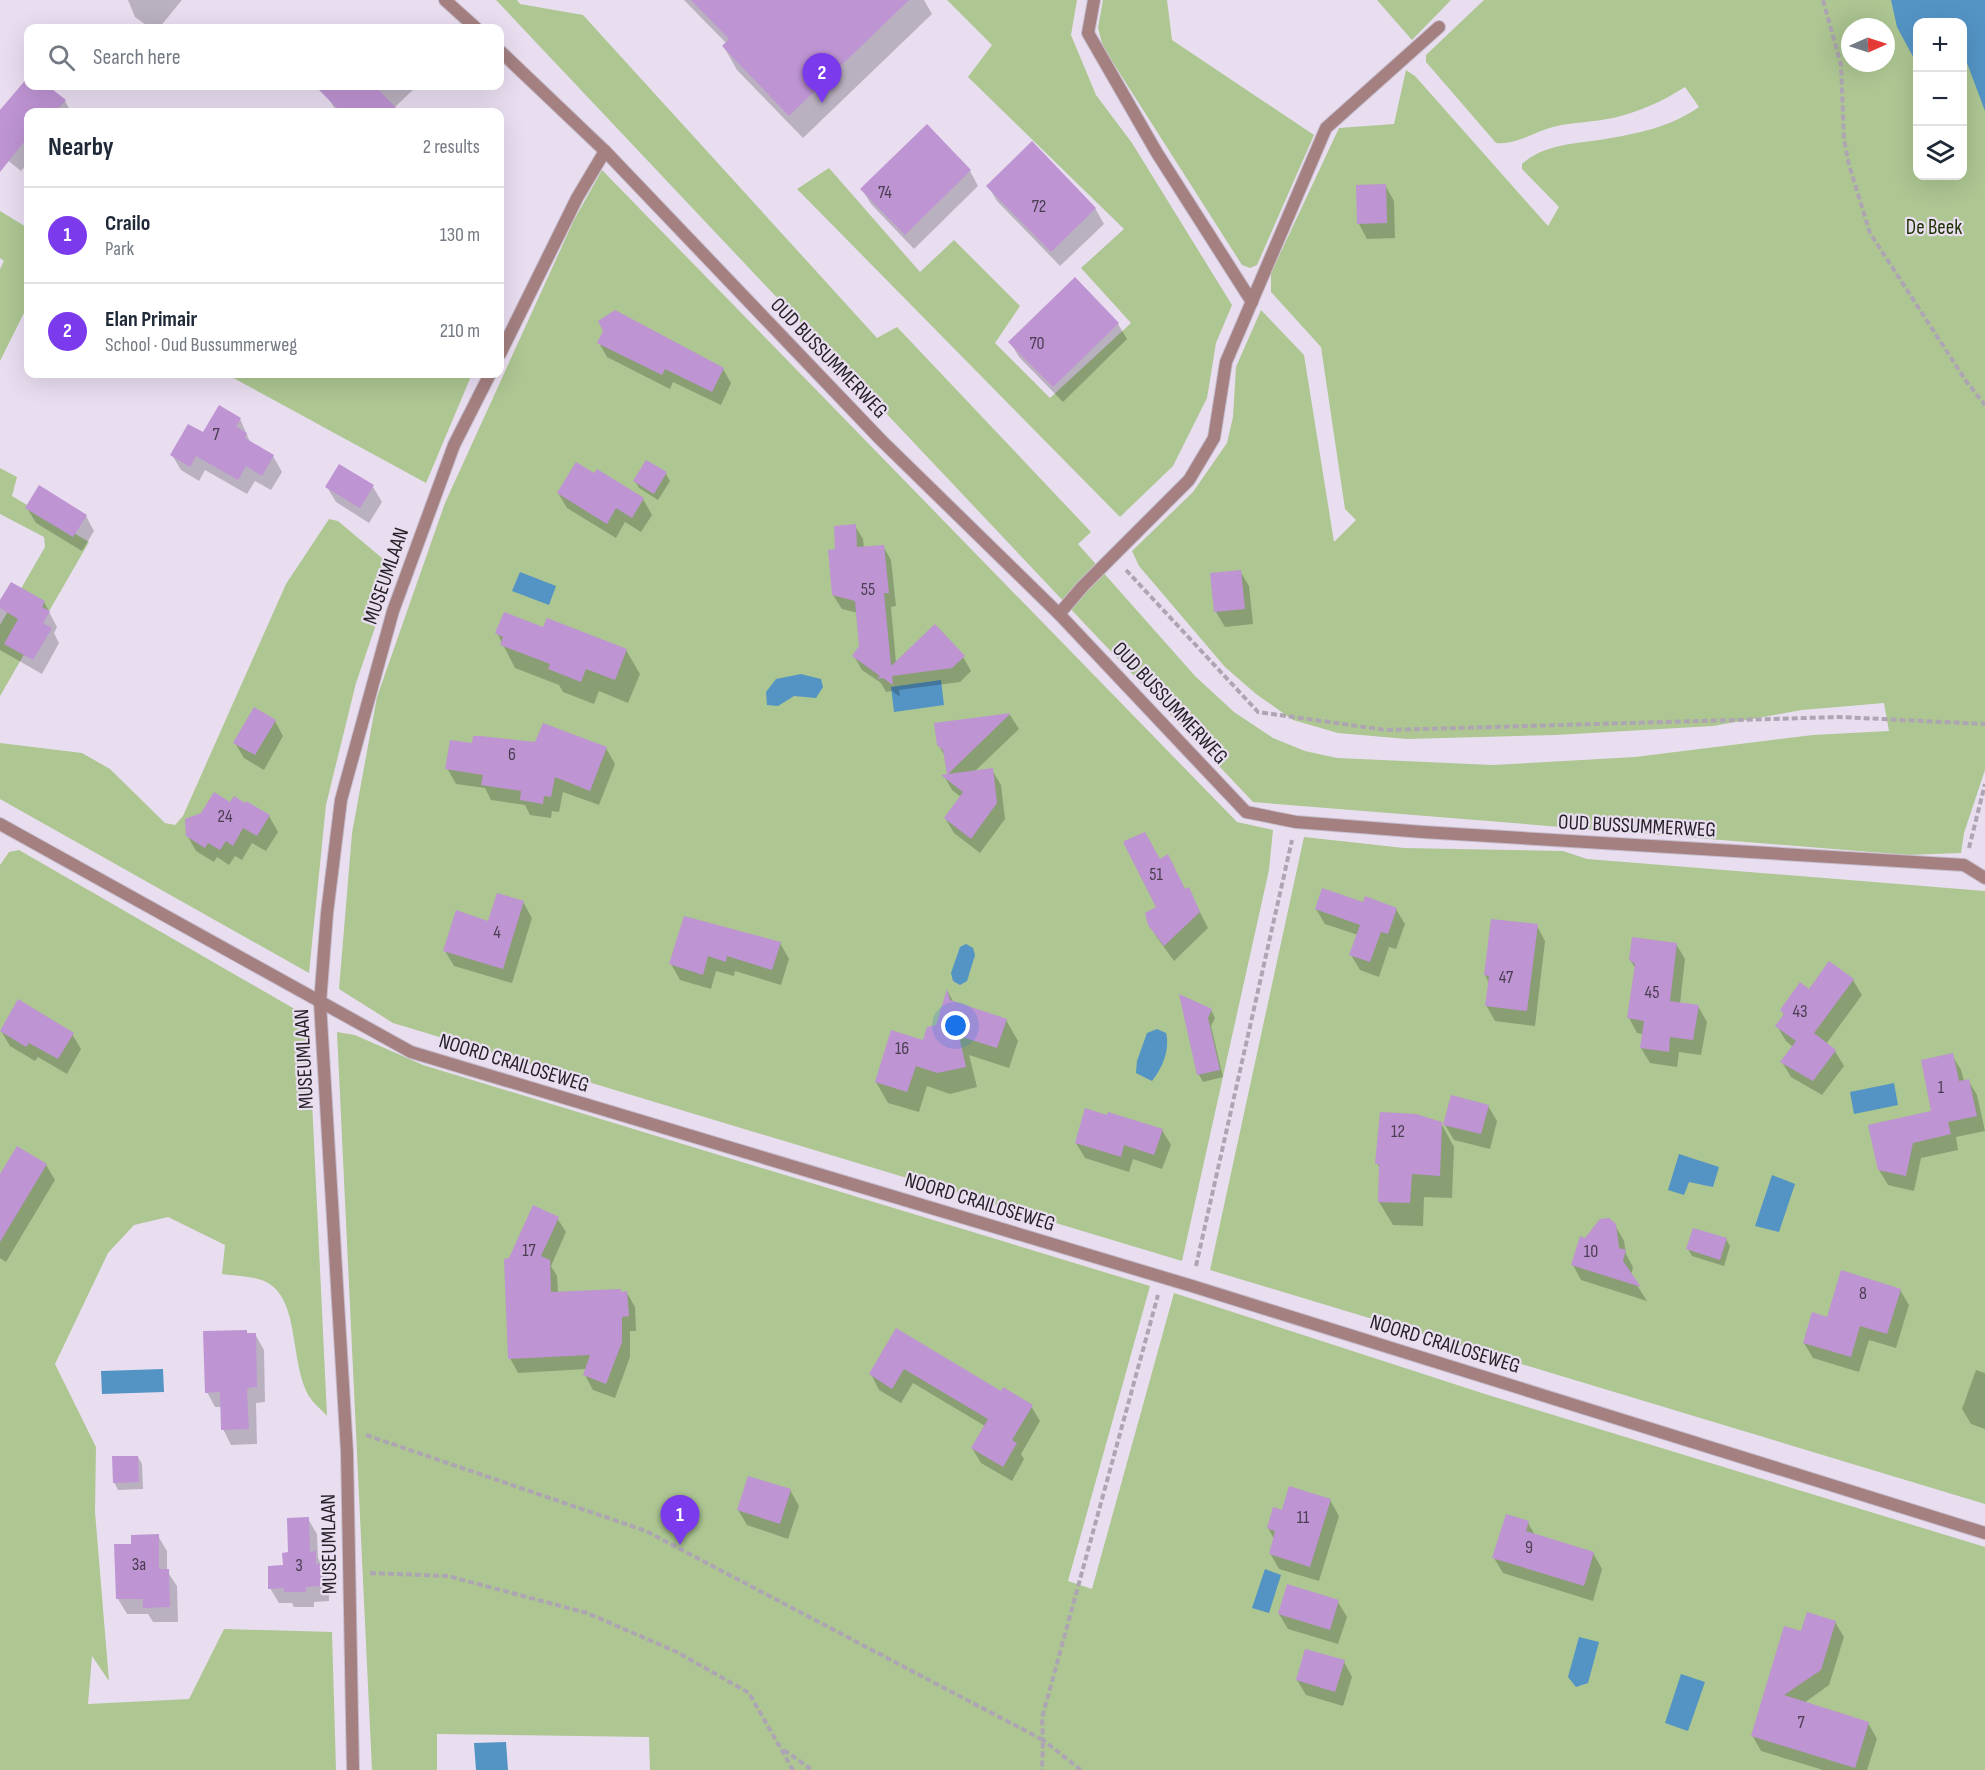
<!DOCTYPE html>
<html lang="en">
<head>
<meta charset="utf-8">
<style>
  :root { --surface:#fff; --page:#f6f6f7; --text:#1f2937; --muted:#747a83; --line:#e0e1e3; --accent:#7c3aed }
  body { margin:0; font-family:"Sofia Sans Condensed",sans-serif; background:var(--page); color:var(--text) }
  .controls { position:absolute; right:18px; top:18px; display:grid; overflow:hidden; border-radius:12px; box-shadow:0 6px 24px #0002 }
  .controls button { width:54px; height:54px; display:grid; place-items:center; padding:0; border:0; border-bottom:2px solid var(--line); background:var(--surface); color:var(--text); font:30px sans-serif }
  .compass { position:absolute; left:1841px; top:18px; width:54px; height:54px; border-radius:50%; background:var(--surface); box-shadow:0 6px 24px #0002; rotate:87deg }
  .you { position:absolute; left:956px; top:1026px; width:21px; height:21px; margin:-15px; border:4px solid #fff; border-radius:50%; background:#1a73e8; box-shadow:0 0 0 9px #1a73e833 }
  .badge { display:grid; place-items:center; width:39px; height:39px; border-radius:50%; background:var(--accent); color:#fff; font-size:20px; font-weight:700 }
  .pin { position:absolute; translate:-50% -50px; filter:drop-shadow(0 2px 3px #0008) }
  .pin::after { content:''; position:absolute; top:32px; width:21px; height:18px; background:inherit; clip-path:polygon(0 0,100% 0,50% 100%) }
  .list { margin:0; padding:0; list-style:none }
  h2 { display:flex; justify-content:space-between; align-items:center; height:78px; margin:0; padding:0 24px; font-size:26px }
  h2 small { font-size:20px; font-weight:400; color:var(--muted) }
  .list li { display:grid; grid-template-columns:39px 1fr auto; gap:18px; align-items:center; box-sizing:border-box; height:96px; padding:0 24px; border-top:2px solid var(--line) }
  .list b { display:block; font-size:22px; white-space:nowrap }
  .list p { margin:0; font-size:20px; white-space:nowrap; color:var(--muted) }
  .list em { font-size:20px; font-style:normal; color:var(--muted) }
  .icon { flex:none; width:33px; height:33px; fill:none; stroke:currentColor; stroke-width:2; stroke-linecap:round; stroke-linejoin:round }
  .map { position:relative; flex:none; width:1985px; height:1770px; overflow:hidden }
  .search { position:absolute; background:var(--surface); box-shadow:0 6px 24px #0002; left:24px; top:24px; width:480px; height:66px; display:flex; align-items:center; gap:15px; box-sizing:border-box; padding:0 21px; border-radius:12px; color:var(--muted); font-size:22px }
  .panel { position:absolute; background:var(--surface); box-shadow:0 6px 24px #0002; left:24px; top:108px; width:480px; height:270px; border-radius:12px }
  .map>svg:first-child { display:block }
</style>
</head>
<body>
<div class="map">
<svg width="1985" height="1770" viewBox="0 0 1985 1770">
  <rect width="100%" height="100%" fill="#e9def0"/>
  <g fill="#adc692" fill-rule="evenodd">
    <path d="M496,0H517L520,4L583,15L877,338L897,327L1091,532L1078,544L1195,676L1234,712L1273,738L1305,751L1337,758L1493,765L1635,757L1813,735L1889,731L1884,703L1802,710L1713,726L1556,735L1407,739L1338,733L1293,720L1256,694L1225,667L1139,566L1132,551L1193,492L1227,443L1233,417L1236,367L1261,310L1304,355L1334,542L1356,520L1345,509L1321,347L1271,292V273L1339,128L1394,124L1406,70L1415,76L1548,226L1559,207L1522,169V164C1547,142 1580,144 1611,138C1641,133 1674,125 1699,107L1685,87C1663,101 1639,112 1613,118C1594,122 1573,122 1553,127C1534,132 1516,145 1496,143L1426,62V55L1484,0H1985V770L1964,833L1961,853L1908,855L1253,802ZM1918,22H1962V176H1918ZM1850,27H1886V63H1850Z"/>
    <path d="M947,0H1077L1071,35L1096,95L1132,143L1232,305L1216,343L1207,398L1173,466L1120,517L797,189L829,168L920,272L954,240L1020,306L995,343L1050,398L1131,323L1081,268L1124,229L968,77L992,45Z"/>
    <path d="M1103,0H1167L1172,40L1314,135L1257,265L1250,268L1242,265L1103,47L1098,28Z"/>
    <path d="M1377,0H1451L1412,40Z"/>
    <path d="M602,170L1237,822L1273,830L1269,870L1182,1261L393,1023L339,989L352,833L377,697L445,503L574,220Z"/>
    <path d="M0,211L28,228V305L0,361V269L4,261L0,258Z"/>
    <path d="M226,374H472L426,483Z"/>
    <path d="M0,468L17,477L12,496L89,542L0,696V625L45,547L44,537L0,514Z"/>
    <path d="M329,519L338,521L395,569L356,683L326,805L309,973L0,799V743L82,753L110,769L165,823L175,825L183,816L286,584Z"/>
    <path d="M1304,837L1404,848L1563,851L1587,859L1985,891V1504L1210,1270Z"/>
    <path d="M19,850L305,1015L312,1101L327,1416C322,1410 315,1405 311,1399C289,1367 301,1302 268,1283C256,1276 235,1276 222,1274L225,1245L168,1217L134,1225L108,1253L55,1364L96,1447L95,1512L109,1681L92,1656L88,1704L189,1699L224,1629L332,1632L336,1770H0V865L9,852Z"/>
    <path d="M337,1032L355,1035L423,1065L1150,1286L1068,1581L1092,1589L1174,1293L1488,1395L1985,1547V1770H650L649,1737L437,1734V1770H372Z"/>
  </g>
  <g fill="#5394c5">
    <path d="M1891,0H1985V111L1967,63L1963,97L1962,22H1918L1917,64L1897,27Z"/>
    <path d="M520,572L556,586L549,605L512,591Z"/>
    <path d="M801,674L821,679L823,687L816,698L794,696L778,706L767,705L766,692L776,679Z"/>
    <path d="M941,680L944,705L894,712L891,687Z"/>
    <path d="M966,944L973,948L975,955L967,981L960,985L953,981L951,973L960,947Z"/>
    <path d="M1157,1029L1166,1033C1170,1049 1163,1067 1152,1081L1136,1073L1137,1061L1147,1033Z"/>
    <path d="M1894,1083L1898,1105L1854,1114L1850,1092Z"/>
    <path d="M1679,1154L1719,1167L1713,1187L1689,1182L1684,1195L1668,1190Z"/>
    <path d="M1772,1175L1795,1184L1779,1232L1755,1226Z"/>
    <path d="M163,1369L164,1392L102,1394L101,1371Z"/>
    <path d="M1265,1569L1281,1575L1269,1613L1252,1608Z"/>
    <path d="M1579,1637L1599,1642L1588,1683L1576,1687L1568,1677Z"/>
    <path d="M1681,1674L1705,1682L1688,1731L1665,1723Z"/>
    <path d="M506,1742L508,1770H476L474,1743Z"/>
  </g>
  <g fill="#0003">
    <path d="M128,0H182L159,28H150L135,17Z"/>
    <path d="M684,0H924L932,14L803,138L737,70L724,47L727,44Z"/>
    <path d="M28,80V86H46L65,101L71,112H28V163L21,171L0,154V114Z"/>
    <path d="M335,86H417L394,108L398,112H337L326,95Z"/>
    <path d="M970,171L978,186L914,249L871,204L862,189Z"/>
    <path d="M1385,185L1394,201L1395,238L1367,239L1359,224Z"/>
    <path d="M988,186L1095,208L1104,224L1060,266L997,201Z"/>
    <path d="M1118,324L1127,339L1063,402L1019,357L1010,342Z"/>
    <path d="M599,343L723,369L731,383L721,405L673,382L670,389L607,357Z"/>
    <path d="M240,419L251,444L273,456L282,472L271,490L255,481L247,494L205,470L199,481L181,470L172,455L203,434Z"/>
    <path d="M666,474L670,481L658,500L639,488L635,481Z"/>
    <path d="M327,487H373L382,502L369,523L336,502Z"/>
    <path d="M558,493L643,499L652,515L641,532L625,522L616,538L567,508Z"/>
    <path d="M27,508L86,516L94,531L82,551L36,523Z"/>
    <path d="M855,526L863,539L864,548L883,546L891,560L896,606L891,607L896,663L963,657L971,671L960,682L899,690L900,697L892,691L886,692L881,683L862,670L854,656L861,646L858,613L842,609L833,595L837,550Z"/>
    <path d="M1240,571L1249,586L1253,624L1225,627L1216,612Z"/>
    <path d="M44,602L57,627L54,633L59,643L42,674L0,650V603Z"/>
    <path d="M544,629L626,650L640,674L628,703L599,691L594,704L563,692L559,685L515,668L497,633Z"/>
    <path d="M1010,715L1019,729L974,772L992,770L1001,785L1005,819L980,853L954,833L945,818L961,797L952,790L944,776H948L946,758L938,744L935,725Z"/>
    <path d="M275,721L283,736L264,770L244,758L235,743Z"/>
    <path d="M473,745L606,748L615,764L599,805L563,792L559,812L552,811L551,818L530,815L525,805L491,800L485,788L456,784L447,768Z"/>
    <path d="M230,804L269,816L278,832L266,851L252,843L242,860L235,856L229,865L217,857L214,862L196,851L187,835Z"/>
    <path d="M1159,861L1186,890L1188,889L1208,928L1174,961L1156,936L1147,913L1158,908Z"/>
    <path d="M523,902L532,918L512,983L454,966L445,951Z"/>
    <path d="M1364,904L1396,909L1405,924L1396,949L1389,947L1379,977L1360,970L1351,955L1358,935L1325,924L1316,909Z"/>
    <path d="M685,918L780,943L789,959L781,985L735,971L734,976L716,971L711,989L680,980L671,964Z"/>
    <path d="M1537,926L1545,941L1535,1026L1495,1021L1486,1005L1489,983L1485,975Z"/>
    <path d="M1676,944L1685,959L1680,1004L1698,1006L1707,1022L1701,1055L1679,1052L1677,1067L1650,1063L1641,1048L1643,1034L1637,1033L1629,1018L1636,969L1630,960Z"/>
    <path d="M1853,980L1862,995L1826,1044L1835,1051L1844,1066L1822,1095L1791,1077L1782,1062L1793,1047L1786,1041L1777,1026L1784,1015L1781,1010L1809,991Z"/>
    <path d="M948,992L954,1003L1006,1020L1018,1041L1009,1068L969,1055L977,1087L950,1094L927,1086L919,1112L888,1103L876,1082L924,1041L937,1026Z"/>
    <path d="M1181,996L1211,1010L1215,1018L1211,1026L1223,1077L1203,1082L1199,1075Z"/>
    <path d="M1,1031L72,1034L81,1049L67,1074L38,1057L35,1061L10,1046Z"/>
    <path d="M1952,1055L1961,1070L1964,1081L1968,1080L1977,1095L1985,1131L1956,1137L1958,1150L1921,1158L1914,1191L1888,1185L1879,1170L1933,1112Z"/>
    <path d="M1488,1106L1497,1121L1490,1149L1454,1140L1445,1125Z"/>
    <path d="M1441,1123L1454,1147L1452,1198L1424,1197L1423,1226L1393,1225L1379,1202L1381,1170L1377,1163Z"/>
    <path d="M1162,1130L1171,1145L1162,1169L1133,1159L1129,1172L1085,1158L1076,1143Z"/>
    <path d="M46,1165L55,1180L6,1262L0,1258V1177Z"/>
    <path d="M557,1218L566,1232L551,1266L557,1276L558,1293H627L635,1307L636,1331H630V1357L615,1398L593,1390L585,1375L586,1369L518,1373L510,1358V1260Z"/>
    <path d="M1615,1225L1624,1241L1626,1254L1633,1267L1631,1276L1647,1301L1581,1280L1573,1265L1585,1239Z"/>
    <path d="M1726,1239L1730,1246L1724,1266L1692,1256L1688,1249Z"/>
    <path d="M1900,1290L1909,1305L1896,1348L1869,1340L1859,1372L1813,1358L1804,1343L1828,1319Z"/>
    <path d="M897,1330L1001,1393L1031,1406L1040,1421L1021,1454L1024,1459L1012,1481L981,1463L972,1448L985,1426L913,1383L901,1403L879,1390L871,1374Z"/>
    <path d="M246,1331L248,1334H255L264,1350L265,1402L256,1403L257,1444L231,1445L223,1429L222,1407H215L207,1392Z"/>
    <path d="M1976,1370L1985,1373V1429L1971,1424L1962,1409Z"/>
    <path d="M138,1457L142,1464L143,1489L118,1490L114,1482Z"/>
    <path d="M790,1490L799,1506L788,1539L747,1525L738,1510Z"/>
    <path d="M1330,1500L1339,1516L1319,1581L1279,1569L1270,1553L1274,1539L1268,1528L1283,1512Z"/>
    <path d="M308,1519L317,1534L318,1558L329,1581V1601L314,1602V1607H294L292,1603H279L270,1588L285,1567Z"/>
    <path d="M1528,1523L1535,1535L1593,1553L1602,1569L1593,1601L1503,1573L1494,1558Z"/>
    <path d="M158,1536L167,1551V1571L177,1586L178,1622H153L148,1614H127L118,1599L116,1546L133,1545Z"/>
    <path d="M1338,1602L1347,1617L1338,1644L1288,1629L1279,1614Z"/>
    <path d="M1835,1622L1844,1637L1829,1685L1804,1703L1868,1723L1877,1739L1867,1770H1823L1761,1751L1752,1735L1802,1633Z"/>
    <path d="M1344,1662L1352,1677L1343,1706L1306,1695L1297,1680Z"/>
  </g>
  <g fill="#be94d3">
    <path d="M691,0H909L789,116L722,46L729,39Z"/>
    <path d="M28,77V86H48L66,100L55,112H28V137L0,172V110Z"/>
    <path d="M315,86H375L400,112H341Z"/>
    <path d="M927,124L971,170L905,235L860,189Z"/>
    <path d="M1032,141L1096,208L1051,252L986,186Z"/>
    <path d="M1386,184L1387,223L1357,224L1356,185Z"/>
    <path d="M1075,277L1119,323L1053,387L1008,342Z"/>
    <path d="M615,310L724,368L712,392L665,369L662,375L597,343L603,331L598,321Z"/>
    <path d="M219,405L241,418L236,427L247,433L245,438L274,455L262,476L246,466L238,480L196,456L190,467L170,455L188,424L203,432Z"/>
    <path d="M646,460L667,472L654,494L633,481Z"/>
    <path d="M576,462L594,473L597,469L644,498L632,518L616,508L607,524L557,493Z"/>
    <path d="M339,464L374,485L360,508L325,487Z"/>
    <path d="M39,485L87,515L73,537L25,508Z"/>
    <path d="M856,524L857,547L884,545L889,593H884L891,666L935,624L965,656L952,668L892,676L893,685L883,678L877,679L880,676L852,656L859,646L855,601L832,595L828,550L835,549L834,526Z"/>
    <path d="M1241,570L1245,609L1214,612L1210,573Z"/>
    <path d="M11,582L45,601L42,607L50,611L43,623L52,628L33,660L4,644L18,619L0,608V600Z"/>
    <path d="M504,612L543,627L547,618L627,649L615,680L586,669L581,682L548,669L550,664L500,645L503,637L495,633Z"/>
    <path d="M254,707L276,720L255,755L233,743Z"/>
    <path d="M1011,713L948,774L993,768L997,803L971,839L944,818L963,792L941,775L947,774L943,750L937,745L934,723Z"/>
    <path d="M543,723L607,747L590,791L555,777L551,797L544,796L543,804L520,800L521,791L481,785L483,775L445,769L450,740L472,743L473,736H480L535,742Z"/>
    <path d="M214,792L230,802L234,796L245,803L246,801L270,815L257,836L243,828L233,846L226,841L220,850L208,843L205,848L186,836L185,819L201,813Z"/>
    <path d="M1145,832L1160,859L1168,854L1185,889L1189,887L1200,912L1164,946L1148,925L1145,913L1156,907L1124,844V841Z"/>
    <path d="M1322,888L1363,902L1365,896L1397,908L1388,934L1381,932L1370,962L1349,955L1360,925L1315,909Z"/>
    <path d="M497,893L524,901L503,969L443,951L456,910L488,921Z"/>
    <path d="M684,916L781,942L772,970L727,956L726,962L708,956L703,975L669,964Z"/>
    <path d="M1491,919L1538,924L1527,1011L1485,1006L1489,976L1484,975Z"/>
    <path d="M1632,937L1677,943L1670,1001L1699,1005L1693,1040L1670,1037L1669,1052L1640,1048L1644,1021L1627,1018L1635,964L1629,960Z"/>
    <path d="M1829,961L1854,979L1814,1033L1836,1050L1813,1081L1780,1062L1796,1041L1775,1026L1784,1014L1780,1010L1800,982L1809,989Z"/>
    <path d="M947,989L950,1000L1007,1019L997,1048L959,1036L966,1067L937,1073L916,1066L907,1092L875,1082L891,1030L923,1040L927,1027L936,1025Z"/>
    <path d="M1179,994L1212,1009L1208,1018L1220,1070L1197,1075Z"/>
    <path d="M18,999L74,1033L58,1059L29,1043L26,1047L0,1031Z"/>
    <path d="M1953,1053L1959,1081L1969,1079L1977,1116L1948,1122L1951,1134L1913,1143L1906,1176L1878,1170L1868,1125L1931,1111L1921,1060Z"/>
    <path d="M1451,1095L1489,1105L1481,1134L1443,1125Z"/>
    <path d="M1085,1108L1107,1115L1108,1112L1163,1129L1154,1155L1124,1145L1121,1157L1075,1143Z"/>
    <path d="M1380,1112L1416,1114L1442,1122L1440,1176L1412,1174L1410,1203L1378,1202L1379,1164H1375Z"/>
    <path d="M17,1146L47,1164L0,1242V1174Z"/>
    <path d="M533,1205L559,1217L541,1256L550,1260L551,1292L621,1289V1292L627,1291L629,1316L622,1317V1342L606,1384L583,1375L590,1355L508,1359L504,1259L509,1258Z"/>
    <path d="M1609,1218L1616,1224L1619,1248L1626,1250L1623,1261L1641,1287L1571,1265L1580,1236L1585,1238L1600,1219Z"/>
    <path d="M1693,1228L1727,1238L1720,1260L1686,1249Z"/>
    <path d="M1841,1270L1901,1289L1887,1334L1860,1326L1851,1357L1803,1343L1812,1312L1827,1317Z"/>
    <path d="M896,1328L1001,1391L1003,1387L1033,1405L1012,1440L1017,1443L1003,1467L971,1448L988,1419L904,1369L892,1389L869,1374Z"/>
    <path d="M247,1330V1333H256L257,1387L248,1388L247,1391L249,1429L221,1430L220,1392L205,1393L203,1331Z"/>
    <path d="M112,1456H138L139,1482L113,1483Z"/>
    <path d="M748,1476L791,1489L780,1524L737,1510Z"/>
    <path d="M1289,1486L1331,1499L1310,1567L1269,1554L1275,1531L1267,1528L1273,1507L1282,1510Z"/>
    <path d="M1506,1514L1529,1521L1526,1531L1594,1552L1584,1586L1492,1558Z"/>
    <path d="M309,1517L310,1552L316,1551V1564H321L322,1586L306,1587V1592H284V1588L268,1589V1566L283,1565L282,1553L288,1552L287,1518Z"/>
    <path d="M159,1534V1569H169L170,1607L143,1608V1599H116L114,1544H131V1535Z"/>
    <path d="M1287,1584L1339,1600L1330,1630L1278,1614Z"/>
    <path d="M1807,1612L1836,1621L1821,1670L1784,1695L1869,1722L1855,1768L1751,1736L1784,1626L1801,1631Z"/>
    <path d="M1305,1649L1345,1660L1335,1692L1296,1680Z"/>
  </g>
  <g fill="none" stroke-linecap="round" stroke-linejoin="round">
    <defs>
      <g id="lane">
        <path d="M1094,0L1088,33L1157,153L1252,302"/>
        <path d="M1059,614L1083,586L1189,480L1214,438L1226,362L1326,128L1439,27"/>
      </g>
      <g id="street">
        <path d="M445,0L476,28"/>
        <path d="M500,51L605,151L881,440L1059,614L1246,812L1296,822L1423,832L1964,865L1985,878"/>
        <path d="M500,354L577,198L605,151"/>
        <path d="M0,824L411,1052L1192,1286L1985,1533"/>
        <path d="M353,1770L347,1452L320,1003L327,913L341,800L393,611L454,445L490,374"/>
      </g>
    </defs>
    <use href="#lane" stroke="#c6bccc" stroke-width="14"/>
    <use href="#street" stroke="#c6bccc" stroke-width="14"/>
    <g stroke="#aea5b3" stroke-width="4" stroke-dasharray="6 3" stroke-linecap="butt">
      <path d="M1823,0L1841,65L1844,139L1849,165L1870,233L1966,381L1985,405"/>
      <path d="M1126,570L1258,712L1386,730L1840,717L1985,724"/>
      <path d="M1969,848L1985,784"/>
      <path d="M1196,1266L1292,840"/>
      <path d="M366,1435L646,1531L1043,1740L1042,1770"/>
      <path d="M370,1573L448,1576L587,1613L677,1652L749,1693L793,1770"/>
      <path d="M784,1750L812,1770"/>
      <path d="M1081,1770L1043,1740L1042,1718L1158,1295"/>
    </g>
    <use href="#lane" stroke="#a48081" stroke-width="12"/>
    <use href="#street" stroke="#a48081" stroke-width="12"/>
  </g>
  <g text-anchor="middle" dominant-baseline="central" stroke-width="4.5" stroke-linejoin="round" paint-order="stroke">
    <g font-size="18" fill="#4b3e52">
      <text x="885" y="192">74</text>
      <text x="1039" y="206">72</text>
      <text x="1037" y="343">70</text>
      <text x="216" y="434">7</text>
      <text x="868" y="589">55</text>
      <text x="512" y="754">6</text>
      <text x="225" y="816">24</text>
      <text x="1156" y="874">51</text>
      <text x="497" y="932">4</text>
      <text x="1506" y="977">47</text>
      <text x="1652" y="992">45</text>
      <text x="1800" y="1011">43</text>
      <text x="902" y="1048">16</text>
      <text x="1941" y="1087">1</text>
      <text x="1398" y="1131">12</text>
      <text x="529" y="1250">17</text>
      <text x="1591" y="1251">10</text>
      <text x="1863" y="1293">8</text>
      <text x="1303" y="1517">11</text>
      <text x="1529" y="1547">9</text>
      <text x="139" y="1564">3a</text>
      <text x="299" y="1565">3</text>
      <text x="1801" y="1722">7</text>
    </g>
    <g font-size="21" fill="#1d3100" stroke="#e9def0">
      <text x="1934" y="227">De Beek</text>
    </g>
    <g font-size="21" fill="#252127" stroke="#e9def0">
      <text transform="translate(829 358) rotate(46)">OUD BUSSUMMERWEG</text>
      <text transform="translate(386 576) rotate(-71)">MUSEUMLAAN</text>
      <text transform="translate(1170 703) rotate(47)">OUD BUSSUMMERWEG</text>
      <text transform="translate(1637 826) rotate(3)">OUD BUSSUMMERWEG</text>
      <text transform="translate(304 1059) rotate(-93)">MUSEUMLAAN</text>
      <text transform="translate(514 1063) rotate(17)">NOORD CRAILOSEWEG</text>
      <text transform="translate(980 1202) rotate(17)">NOORD CRAILOSEWEG</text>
      <text transform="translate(1445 1344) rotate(17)">NOORD CRAILOSEWEG</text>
      <text transform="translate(329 1544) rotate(-91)">MUSEUMLAAN</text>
    </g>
  </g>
</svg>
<div class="controls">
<button>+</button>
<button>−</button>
<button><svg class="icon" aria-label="layers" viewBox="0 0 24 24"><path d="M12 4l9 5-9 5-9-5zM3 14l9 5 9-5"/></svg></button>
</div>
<svg class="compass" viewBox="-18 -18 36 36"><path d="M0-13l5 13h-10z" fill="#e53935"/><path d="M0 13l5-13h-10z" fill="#747a83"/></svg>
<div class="you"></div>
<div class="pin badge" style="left:680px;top:1545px">1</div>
<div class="pin badge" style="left:822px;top:103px">2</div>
<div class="search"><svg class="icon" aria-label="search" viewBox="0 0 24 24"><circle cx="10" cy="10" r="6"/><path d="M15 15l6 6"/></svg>Search here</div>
<section class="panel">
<h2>Nearby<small>2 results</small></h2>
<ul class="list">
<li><span class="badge">1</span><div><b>Crailo</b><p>Park</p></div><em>130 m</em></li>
<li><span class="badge">2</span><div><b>Elan Primair</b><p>School · Oud Bussummerweg</p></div><em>210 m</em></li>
</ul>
</section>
</div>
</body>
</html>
